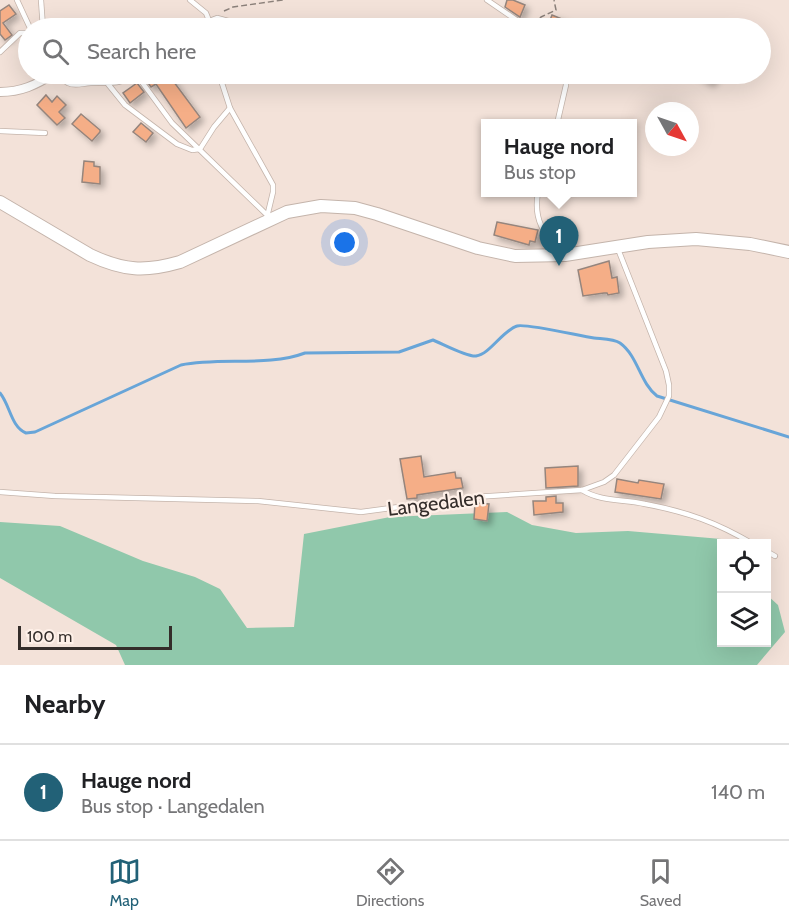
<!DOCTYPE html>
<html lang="en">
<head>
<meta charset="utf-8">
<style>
  :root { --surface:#fff; --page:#f2f2f2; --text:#202124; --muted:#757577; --line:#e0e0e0; --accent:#226177 }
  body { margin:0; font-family:Cabin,sans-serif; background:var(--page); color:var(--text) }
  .controls { position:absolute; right:18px; bottom:18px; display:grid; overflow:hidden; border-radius:0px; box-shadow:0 6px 24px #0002 }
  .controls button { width:54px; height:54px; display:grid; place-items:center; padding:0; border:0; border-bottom:2px solid var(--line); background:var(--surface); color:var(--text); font:30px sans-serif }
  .compass { position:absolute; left:645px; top:102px; width:54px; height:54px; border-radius:50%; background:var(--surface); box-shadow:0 6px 24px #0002; rotate:130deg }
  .scale { position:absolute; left:18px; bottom:15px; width:154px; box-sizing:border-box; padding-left:6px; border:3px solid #342d2a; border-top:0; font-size:16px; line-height:21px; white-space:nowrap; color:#342d2a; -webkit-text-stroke:4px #fef0e8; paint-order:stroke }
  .you { position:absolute; left:345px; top:243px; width:21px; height:21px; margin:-15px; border:4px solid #fff; border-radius:50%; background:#1a73e8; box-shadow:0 0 0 9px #1a73e833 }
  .badge { display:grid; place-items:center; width:39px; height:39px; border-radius:50%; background:var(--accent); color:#fff; font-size:20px; font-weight:700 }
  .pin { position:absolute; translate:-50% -50px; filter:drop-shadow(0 2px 3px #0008) }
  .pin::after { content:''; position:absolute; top:32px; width:21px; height:18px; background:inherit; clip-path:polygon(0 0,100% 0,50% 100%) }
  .popup { position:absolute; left:481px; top:119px; width:156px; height:78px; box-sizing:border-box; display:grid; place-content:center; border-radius:0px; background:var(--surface); filter:drop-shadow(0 2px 4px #0005); font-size:20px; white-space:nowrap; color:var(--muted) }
  .popup b { font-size:22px; color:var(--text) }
  .popup::after { content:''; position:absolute; left:50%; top:100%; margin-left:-12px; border:12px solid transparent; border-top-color:var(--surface) }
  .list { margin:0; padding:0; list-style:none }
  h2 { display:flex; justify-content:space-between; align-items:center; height:78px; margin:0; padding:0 24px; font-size:26px }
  h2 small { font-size:20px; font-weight:400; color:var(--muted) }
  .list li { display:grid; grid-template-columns:39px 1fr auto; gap:18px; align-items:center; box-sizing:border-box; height:96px; padding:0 24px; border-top:2px solid var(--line) }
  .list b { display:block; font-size:22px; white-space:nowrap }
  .list p { margin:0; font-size:20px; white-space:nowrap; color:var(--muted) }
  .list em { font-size:20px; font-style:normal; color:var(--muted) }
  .icon { flex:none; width:33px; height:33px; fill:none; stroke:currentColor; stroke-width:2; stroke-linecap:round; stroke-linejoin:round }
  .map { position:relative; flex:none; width:789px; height:665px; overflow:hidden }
  .search { position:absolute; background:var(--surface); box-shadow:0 6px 24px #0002; left:18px; right:18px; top:18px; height:66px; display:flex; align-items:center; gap:15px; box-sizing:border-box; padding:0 21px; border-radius:33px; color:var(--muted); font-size:22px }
  .sheet { height:174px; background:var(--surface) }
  nav { display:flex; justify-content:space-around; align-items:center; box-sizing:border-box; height:84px; border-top:2px solid var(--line); background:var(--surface); font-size:16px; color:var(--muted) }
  nav a { display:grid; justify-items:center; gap:3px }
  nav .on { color:var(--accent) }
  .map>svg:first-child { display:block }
</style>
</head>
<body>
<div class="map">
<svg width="789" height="665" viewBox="0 0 789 665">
  <defs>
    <filter id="shadow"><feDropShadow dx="4" dy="4" stdDeviation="3" flood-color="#0004"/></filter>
  </defs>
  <rect width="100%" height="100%" fill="#f3e2d9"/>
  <path fill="#90c8ab" d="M507,512L532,525L576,533L628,531L733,540L734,543L722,544V642H766L767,595L778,605L785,632L757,665H125L116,645L0,578V522L60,526L143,561L195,577L220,589L247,628L294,627L304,534L390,517Z"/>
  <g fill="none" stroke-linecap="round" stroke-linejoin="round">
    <path stroke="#68a5d8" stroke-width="3" d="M0,393C10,405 11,427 26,433L35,432L181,365C220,357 268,367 305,353L399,352L433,340C443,344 467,357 476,356C490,354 502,331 517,326C525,323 580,336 594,338C602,339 614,339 620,343C638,356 640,383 657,396L789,437"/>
  </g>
  <g fill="#f5ae87" stroke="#95857d" stroke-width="1.5" filter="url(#shadow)">
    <path d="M507,0H513L525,5L520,17L505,7Z"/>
    <path d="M9,5L16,14L3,23L12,35L5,40L0,34V11Z"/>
    <path d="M552,15L584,28H547Z"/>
    <path d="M149,74H168L200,117L186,128L156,84L151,87L144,77Z"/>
    <path d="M696,74H716L710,83Z"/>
    <path d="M137,83L144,92L130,103L123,93Z"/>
    <path d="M46,95L52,102L57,96L66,105L59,112L65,118L57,125L37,105Z"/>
    <path d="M81,114L100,130V132L92,141L72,124Z"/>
    <path d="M141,123L153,133L146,142L133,132Z"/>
    <path d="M84,161L94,162V166L100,167V184L82,182Z"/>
    <path d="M497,222L538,230L535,242L530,241L529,245L494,235Z"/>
    <path d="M609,261L612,278L617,277L619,293L608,295L607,293H604L583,296L578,270Z"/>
    <path d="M421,456L424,477L455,472L456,478H461L463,488L417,495V498L407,499L400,459Z"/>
    <path d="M578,466V486L546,488L545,468Z"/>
    <path d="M617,479L638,483L639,480L664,484L661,499L615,492Z"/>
    <path d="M556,496V503H563V512L534,515L533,501H546V497Z"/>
    <path d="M475,503L489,504L487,521L474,519Z"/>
  </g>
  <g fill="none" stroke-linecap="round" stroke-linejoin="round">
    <defs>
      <g id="lane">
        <path d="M17,0L30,28"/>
        <path d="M41,0L43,28"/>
        <path d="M190,0L206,13L212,28"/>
        <path d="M487,0L528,28"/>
        <path d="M191,28L217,18L232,22L274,27"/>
        <path d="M0,52L20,33H28"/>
        <path d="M57,74C60,76 64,81 68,83C75,87 83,83 91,83C111,82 118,86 136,74"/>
        <path d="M136,74L172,123L267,215"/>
        <path d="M219,74L230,108L273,185V192L267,217"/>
        <path d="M108,84L125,105L177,144L192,150L200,149L214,127L230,108"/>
        <path d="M557,124L566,85L565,74"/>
        <path d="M0,131L45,133"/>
        <path d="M538,192C533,222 544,233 563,253"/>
        <path d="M582,490C601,502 623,499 645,504C687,512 716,522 753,544"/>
        <path d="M0,492L55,496L258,501L361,512L474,497L582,490L604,482L614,475L659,417L669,396V385L666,371L618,249"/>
        <path d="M766,551L775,556"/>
      </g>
      <path id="street" d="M0,92C21,92 36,85 53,74"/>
      <path id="secondary" d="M0,202L90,255C124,271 145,272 180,262L287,212L321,206L355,208L377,214L478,248L515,256L565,255L648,242L696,239L750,244L789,252"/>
    </defs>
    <use href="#lane" stroke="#c4b4ab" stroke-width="6"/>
    <use href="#street" stroke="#c4b4ab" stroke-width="10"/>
    <use href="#secondary" stroke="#c4b4ab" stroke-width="14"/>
    <g stroke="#8b807a" stroke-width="1.5" stroke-dasharray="6 3" stroke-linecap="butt">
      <path d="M224,11L233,7L283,0"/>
      <path d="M534,25L541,17L556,10L554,0"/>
    </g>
    <use href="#lane" stroke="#fff" stroke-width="4.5"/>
    <use href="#street" stroke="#fff" stroke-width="8"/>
    <use href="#secondary" stroke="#fff" stroke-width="12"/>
  </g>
  <g text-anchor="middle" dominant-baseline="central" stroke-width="4.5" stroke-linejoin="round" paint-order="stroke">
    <g font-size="20" fill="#342d2a" stroke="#fef0e8">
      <text transform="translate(436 503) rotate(-7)">Langedalen</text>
    </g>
  </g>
</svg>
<div class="controls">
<button><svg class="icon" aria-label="locate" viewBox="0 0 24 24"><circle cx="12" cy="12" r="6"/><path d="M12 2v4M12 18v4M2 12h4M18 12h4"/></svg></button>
<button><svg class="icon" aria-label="layers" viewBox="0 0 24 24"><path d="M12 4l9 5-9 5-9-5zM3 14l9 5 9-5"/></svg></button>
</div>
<svg class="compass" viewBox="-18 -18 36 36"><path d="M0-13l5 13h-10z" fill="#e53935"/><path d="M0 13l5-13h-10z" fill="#757577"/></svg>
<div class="scale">100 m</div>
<div class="you"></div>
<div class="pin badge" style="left:559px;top:266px">1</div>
<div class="popup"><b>Hauge nord</b>Bus stop</div>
<div class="search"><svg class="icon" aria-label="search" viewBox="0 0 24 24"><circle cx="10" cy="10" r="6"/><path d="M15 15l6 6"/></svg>Search here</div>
</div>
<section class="sheet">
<h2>Nearby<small></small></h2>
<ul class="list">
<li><span class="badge">1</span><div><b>Hauge nord</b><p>Bus stop · Langedalen</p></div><em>140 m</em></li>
</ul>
</section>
<nav>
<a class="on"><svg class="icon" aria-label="map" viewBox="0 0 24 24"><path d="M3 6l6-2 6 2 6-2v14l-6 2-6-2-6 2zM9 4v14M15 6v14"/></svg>Map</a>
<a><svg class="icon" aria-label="directions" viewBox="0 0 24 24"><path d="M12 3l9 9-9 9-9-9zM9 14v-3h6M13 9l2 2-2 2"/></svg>Directions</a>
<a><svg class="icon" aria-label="saved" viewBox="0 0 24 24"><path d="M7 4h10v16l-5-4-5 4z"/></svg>Saved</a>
</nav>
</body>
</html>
